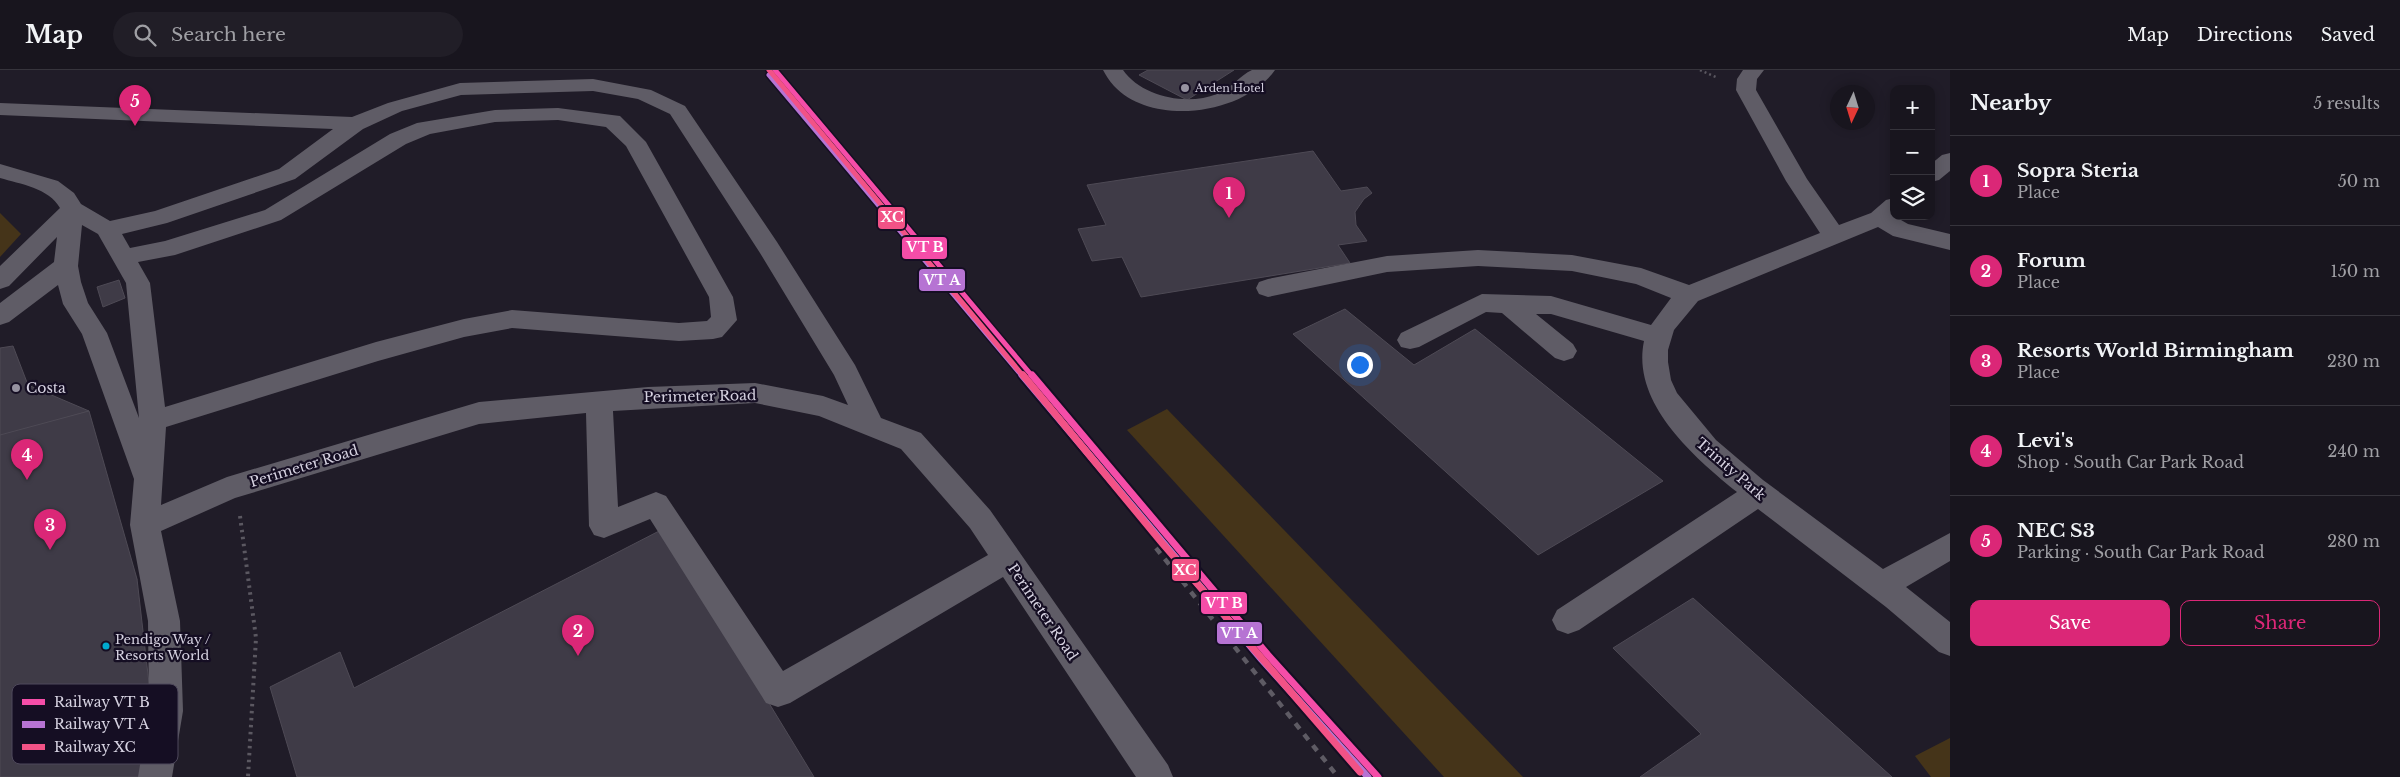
<!DOCTYPE html>
<html lang="en">
<head>
<meta charset="utf-8">
<style>
  :root { --surface:#18151e; --page:#211e27; --text:#f1f3f6; --muted:#9f9fa4; --line:#36343c; --accent:#db2777 }
  body { margin:0; font-family:"Libre Baskerville",serif; background:var(--page); color:var(--text) }
  .controls { position:absolute; right:15px; top:15px; display:grid; overflow:hidden; border-radius:10px; box-shadow:0 2px 12px #0003 }
  .controls button { width:45px; height:45px; display:grid; place-items:center; padding:0; border:0; border-bottom:1px solid var(--line); background:var(--surface); color:var(--text); font:25px sans-serif }
  .compass { position:absolute; left:1830px; top:15px; width:45px; height:45px; border-radius:50%; background:var(--surface); box-shadow:0 2px 12px #0003; rotate:184deg }
  .you { position:absolute; left:1359px; top:294px; width:18px; height:18px; margin:-12px; border:4px solid #fff; border-radius:50%; background:#1a73e8; box-shadow:0 0 0 8px #1a73e833 }
  .badge { display:grid; place-items:center; width:32px; height:32px; border-radius:50%; background:var(--accent); color:#fff; font-size:16px; font-weight:700 }
  .pin { position:absolute; translate:-50% -41px; filter:drop-shadow(0 1px 2px #0008) }
  .pin::after { content:''; position:absolute; top:26px; width:18px; height:15px; background:inherit; clip-path:polygon(0 0,100% 0,50% 100%) }
  .list { margin:0; padding:0; list-style:none }
  h2 { display:flex; justify-content:space-between; align-items:center; height:65px; margin:0; padding:0 20px; font-size:21px }
  h2 small { font-size:16px; font-weight:400; color:var(--muted) }
  .list li { display:grid; grid-template-columns:32px 1fr auto; gap:15px; align-items:center; box-sizing:border-box; height:90px; padding:0 20px; border-top:1px solid var(--line) }
  .list b { display:block; font-size:19px; white-space:nowrap }
  .list p { margin:0; font-size:16px; white-space:nowrap; color:var(--muted) }
  .list em { font-size:16px; font-style:normal; color:var(--muted) }
  .actions { display:flex; gap:10px; padding:15px 20px }
  .actions a { flex:1; padding:11px 0; border:1px solid var(--accent); border-radius:10px; text-align:center; font-size:18px; color:var(--accent) }
  .actions .main { background:var(--accent); color:#fff }
  .icon { flex:none; width:28px; height:28px; fill:none; stroke:currentColor; stroke-width:2; stroke-linecap:round; stroke-linejoin:round }
  .map { position:relative; flex:none; width:1950px; height:707px; overflow:hidden }
  header { display:flex; align-items:center; gap:30px; box-sizing:border-box; height:70px; padding:0 25px; background:var(--surface); border-bottom:1px solid var(--line) }
  header strong { font-size:24px }
  nav { display:flex; gap:28px; margin-inline-start:auto; font-size:18px }
  .search { width:350px; height:45px; background:var(--page); display:flex; align-items:center; gap:12px; box-sizing:border-box; padding:0 18px; border-radius:28px; color:var(--muted); font-size:19px }
  main { display:flex }
  aside { flex:1; background:var(--surface) }
  .map>svg:first-child { display:block }
</style>
</head>
<body>
<header>
<strong>Map</strong>
<div class="search"><svg class="icon" aria-label="search" viewBox="0 0 24 24"><circle cx="10" cy="10" r="6"/><path d="M15 15l6 6"/></svg>Search here</div>
<nav><a>Map</a><a>Directions</a><a>Saved</a></nav>
</header>
<main>
<div class="map">
<svg width="1950" height="707" viewBox="0 0 1950 707">
  <rect width="100%" height="100%" fill="#201c28"/>
  <g fill="#453419">
    <path d="M0,143L21,164L0,187Z"/>
    <path d="M1167,339L1523,707H1444L1127,360Z"/>
    <path d="M1950,668V707H1931L1915,686Z"/>
  </g>
  <g fill="#3f3b47" stroke="#4e4a55">
    <path d="M1148,0H1234L1187,30L1139,5Z"/>
    <path d="M1313,81L1341,121L1367,117L1372,123L1364,129L1355,142L1356,155L1367,171L1338,175L1350,193L1141,227L1122,187L1092,191L1078,159L1106,155L1087,115Z"/>
    <path d="M119,210L125,228L103,237L97,217Z"/>
    <path d="M1345,239L1414,295L1475,259L1663,411L1538,485L1293,264Z"/>
    <path d="M13,276L28,315L89,341L37,356L61,450L137,509L86,611L159,700L149,707H0V278Z"/>
    <path d="M89,341L137,509L159,700L149,707H0V365Z"/>
    <path d="M663,459L814,707H297L270,617L340,582L354,618Z"/>
    <path d="M1693,528L1892,707H1640L1701,664L1613,578Z"/>
  </g>
  <g fill="none" stroke-linecap="round" stroke-linejoin="round">
    <path stroke="#5b5861" stroke-width="2.5" stroke-dasharray="2 3" stroke-linecap="butt" d="M1700,0L1718,8"/>
    <path stroke="#5b5861" stroke-width="4" stroke-dasharray="2.5 4.5" stroke-linecap="butt" d="M240,446L256,568L248,707"/>
    <g fill="#5f5c66" fill-rule="evenodd">
      <path d="M1103,0H1123C1142,27 1187,36 1217,24C1231,19 1240,5 1252,0C1258,0 1269,0 1275,0C1244,45 1152,57 1114,16C1109,11 1106,5 1103,0Z"/>
      <path d="M1743,0H1764L1757,9L1756,20L1807,109L1839,155L1871,143L1886,130L1894,128V146L1908,154L1950,164V180L1893,166L1878,157L1698,231L1674,260L1668,280V292L1671,310L1677,323L1716,370L1763,410L1883,499L1950,463V491L1906,517L1950,552V586L1939,582L1886,537L1758,439L1579,560L1568,564L1557,560L1552,550L1557,540L1737,422C1694,387 1631,333 1644,271L1551,244H1536L1573,274L1577,281L1573,288L1564,291L1555,288L1502,243L1486,242L1419,277L1410,279L1401,277L1397,270L1401,263L1482,224L1551,226L1651,255L1671,228L1636,214L1572,201L1478,196L1387,202L1268,227L1259,224L1256,218L1259,212L1268,209L1387,186L1478,180L1572,185L1641,198L1689,215L1820,163L1786,111L1736,20L1737,9Z"/>
      <path d="M593,9L651,20L685,36L777,172L855,295L881,348L921,363L990,440L1168,695L1173,707H1136L1003,507L790,633L778,637L766,633L650,449L604,468L594,465L589,456L586,343L479,354L235,428L161,461L180,551L183,641L172,707H138L149,641L148,551L130,455L134,409L82,264L63,234L58,215L9,252L0,255V233L54,192L57,167L9,216L0,219V196L60,138C49,118 20,114 0,108V94L58,111L74,123L81,134L110,151L155,141L279,99L333,59L0,45V33L352,47L388,33L460,13ZM593,21L638,29L670,44L760,183L834,305L848,335L823,326L755,313L648,317L479,332L227,407L161,435L166,357L378,291L464,267L512,258L679,271L713,269L722,267L737,250L733,227L646,72L620,46L612,45L558,38L495,40L417,53L390,64L265,140L165,171L130,178L122,164L167,153L295,109L363,59L402,41L461,25ZM558,50L606,57L626,76L709,227L711,247L707,251L679,253L512,240L464,249L376,272L165,337L150,213L138,192L175,185L281,150L406,74L430,64L495,52ZM82,155L98,164L126,213L139,348L107,263L88,233L81,212L78,196ZM755,333L819,346L901,379L970,458L988,485L783,601L666,426L656,422L618,437L613,341Z"/>
      <path d="M1950,83V101L1939,110L1931,112V94L1942,85Z"/>
    </g>
    <path stroke="#5e5b64" stroke-width="4.5" stroke-dasharray="7 7" stroke-linecap="butt" d="M1156,478L1338,707"/>
    <defs>
      <path id="rail-1-far1" d="M775,0L1033,307"/>
      <path id="rail-1" d="M1032,305L1268,585L1378,707"/>
      <path id="rail-2-far1" d="M769,5L1023,307"/>
      <path id="rail-2" d="M1022,305L1262,590L1368,707"/>
      <path id="rail-3-far1" d="M769,0L1024,307"/>
      <path id="rail-3" d="M1023,305L1162,473L1360,702"/>
    </defs>
    <use href="#rail-1-far1" stroke="#150e23" stroke-width="8"/>
    <use href="#rail-1" stroke="#150e23" stroke-width="11"/>
    <use href="#rail-2-far1" stroke="#150e23" stroke-width="8"/>
    <use href="#rail-2" stroke="#150e23" stroke-width="11"/>
    <use href="#rail-3-far1" stroke="#150e23" stroke-width="8"/>
    <use href="#rail-3" stroke="#150e23" stroke-width="11"/>
    <use href="#rail-1-far1" stroke="#f54da8" stroke-width="5"/>
    <use href="#rail-1" stroke="#f54da8" stroke-width="7"/>
    <use href="#rail-2-far1" stroke="#b673d3" stroke-width="5"/>
    <use href="#rail-2" stroke="#b673d3" stroke-width="7"/>
    <use href="#rail-3-far1" stroke="#f25286" stroke-width="5"/>
    <use href="#rail-3" stroke="#f25286" stroke-width="7"/>
  </g>
  <g fill="#9692a0" stroke="#150e23" stroke-width="2">
    <circle cx="1185" cy="18" r="5"/>
    <circle cx="16" cy="318" r="5"/>
  </g>
  <circle fill="#00a9ce" stroke="#150e23" stroke-width="2" cx="106" cy="576" r="4.5"/>
  <g text-anchor="middle" dominant-baseline="central" stroke-width="4.5" stroke-linejoin="round" paint-order="stroke">
    <g font-size="11" fill="#d6d2e1" stroke="#150e23" text-anchor="start">
      <text x="1195" y="18">Arden Hotel</text>
    </g>
    <g font-size="13" fill="#d6d2e1" stroke="#150e23" text-anchor="start">
      <text x="115" y="569">Pendigo Way /<tspan x="115" dy="16">Resorts World</tspan></text>
    </g>
    <g font-size="14" fill="#d6d2e1" stroke="#150e23" text-anchor="start">
      <text x="26" y="318">Costa</text>
    </g>
    <g font-size="14" fill="#d6d2e1" stroke="#150e23">
      <text transform="translate(700 326) rotate(-1)">Perimeter Road</text>
      <text transform="translate(304 396) rotate(-17)">Perimeter Road</text>
      <text transform="translate(1731 399) rotate(41)">Trinity Park</text>
      <text transform="translate(1043 542) rotate(56)">Perimeter Road</text>
    </g>
  </g>
  <rect x="12" y="614" width="166" height="80" rx="8" fill="#150e23" stroke="#4f495c" stroke-width="1"/>
  <rect x="22" y="629" width="23" height="6" fill="#f54da8"/>
  <rect x="22" y="651" width="23" height="7" fill="#b673d3"/>
  <rect x="22" y="674" width="23" height="6" fill="#f25286"/>
  <g font-size="14" fill="#d6d2e1">
    <text x="54" y="637">Railway VT B</text>
    <text x="54" y="659">Railway VT A</text>
    <text x="54" y="682">Railway XC</text>
  </g>
  <g stroke="#150e23" stroke-width="2">
    <rect x="877" y="136" width="29" height="24" rx="5" fill="#f25286"/>
    <rect x="901" y="166" width="47" height="24" rx="5" fill="#f54da8"/>
    <rect x="918" y="198" width="48" height="24" rx="5" fill="#b673d3"/>
    <rect x="1171" y="488" width="29" height="24" rx="5" fill="#f25286"/>
    <rect x="1200" y="521" width="48" height="24" rx="5" fill="#f54da8"/>
    <rect x="1216" y="551" width="47" height="24" rx="5" fill="#b673d3"/>
  </g>
  <g font-size="14" text-anchor="middle" font-weight="bold" fill="#fff">
    <text x="892" y="152">XC</text>
    <text x="925" y="182">VT B</text>
    <text x="942" y="215">VT A</text>
    <text x="1185" y="505">XC</text>
    <text x="1224" y="538">VT B</text>
    <text x="1239" y="568">VT A</text>
  </g>
</svg>
<div class="controls">
<button>+</button>
<button>−</button>
<button><svg class="icon" aria-label="layers" viewBox="0 0 24 24"><path d="M12 4l9 5-9 5-9-5zM3 14l9 5 9-5"/></svg></button>
</div>
<svg class="compass" viewBox="-18 -18 36 36"><path d="M0-13l5 13h-10z" fill="#e53935"/><path d="M0 13l5-13h-10z" fill="#9f9fa4"/></svg>
<div class="you"></div>
<div class="pin badge" style="left:1229px;top:148px">1</div>
<div class="pin badge" style="left:578px;top:586px">2</div>
<div class="pin badge" style="left:50px;top:480px">3</div>
<div class="pin badge" style="left:27px;top:410px">4</div>
<div class="pin badge" style="left:135px;top:56px">5</div>
</div>
<aside>
<h2>Nearby<small>5 results</small></h2>
<ul class="list">
<li><span class="badge">1</span><div><b>Sopra Steria</b><p>Place</p></div><em>50 m</em></li>
<li><span class="badge">2</span><div><b>Forum</b><p>Place</p></div><em>150 m</em></li>
<li><span class="badge">3</span><div><b>Resorts World Birmingham</b><p>Place</p></div><em>230 m</em></li>
<li><span class="badge">4</span><div><b>Levi's</b><p>Shop · South Car Park Road</p></div><em>240 m</em></li>
<li><span class="badge">5</span><div><b>NEC S3</b><p>Parking · South Car Park Road</p></div><em>280 m</em></li>
</ul>
<div class="actions"><a class="main">Save</a><a>Share</a></div>
</aside>
</main>
</body>
</html>
